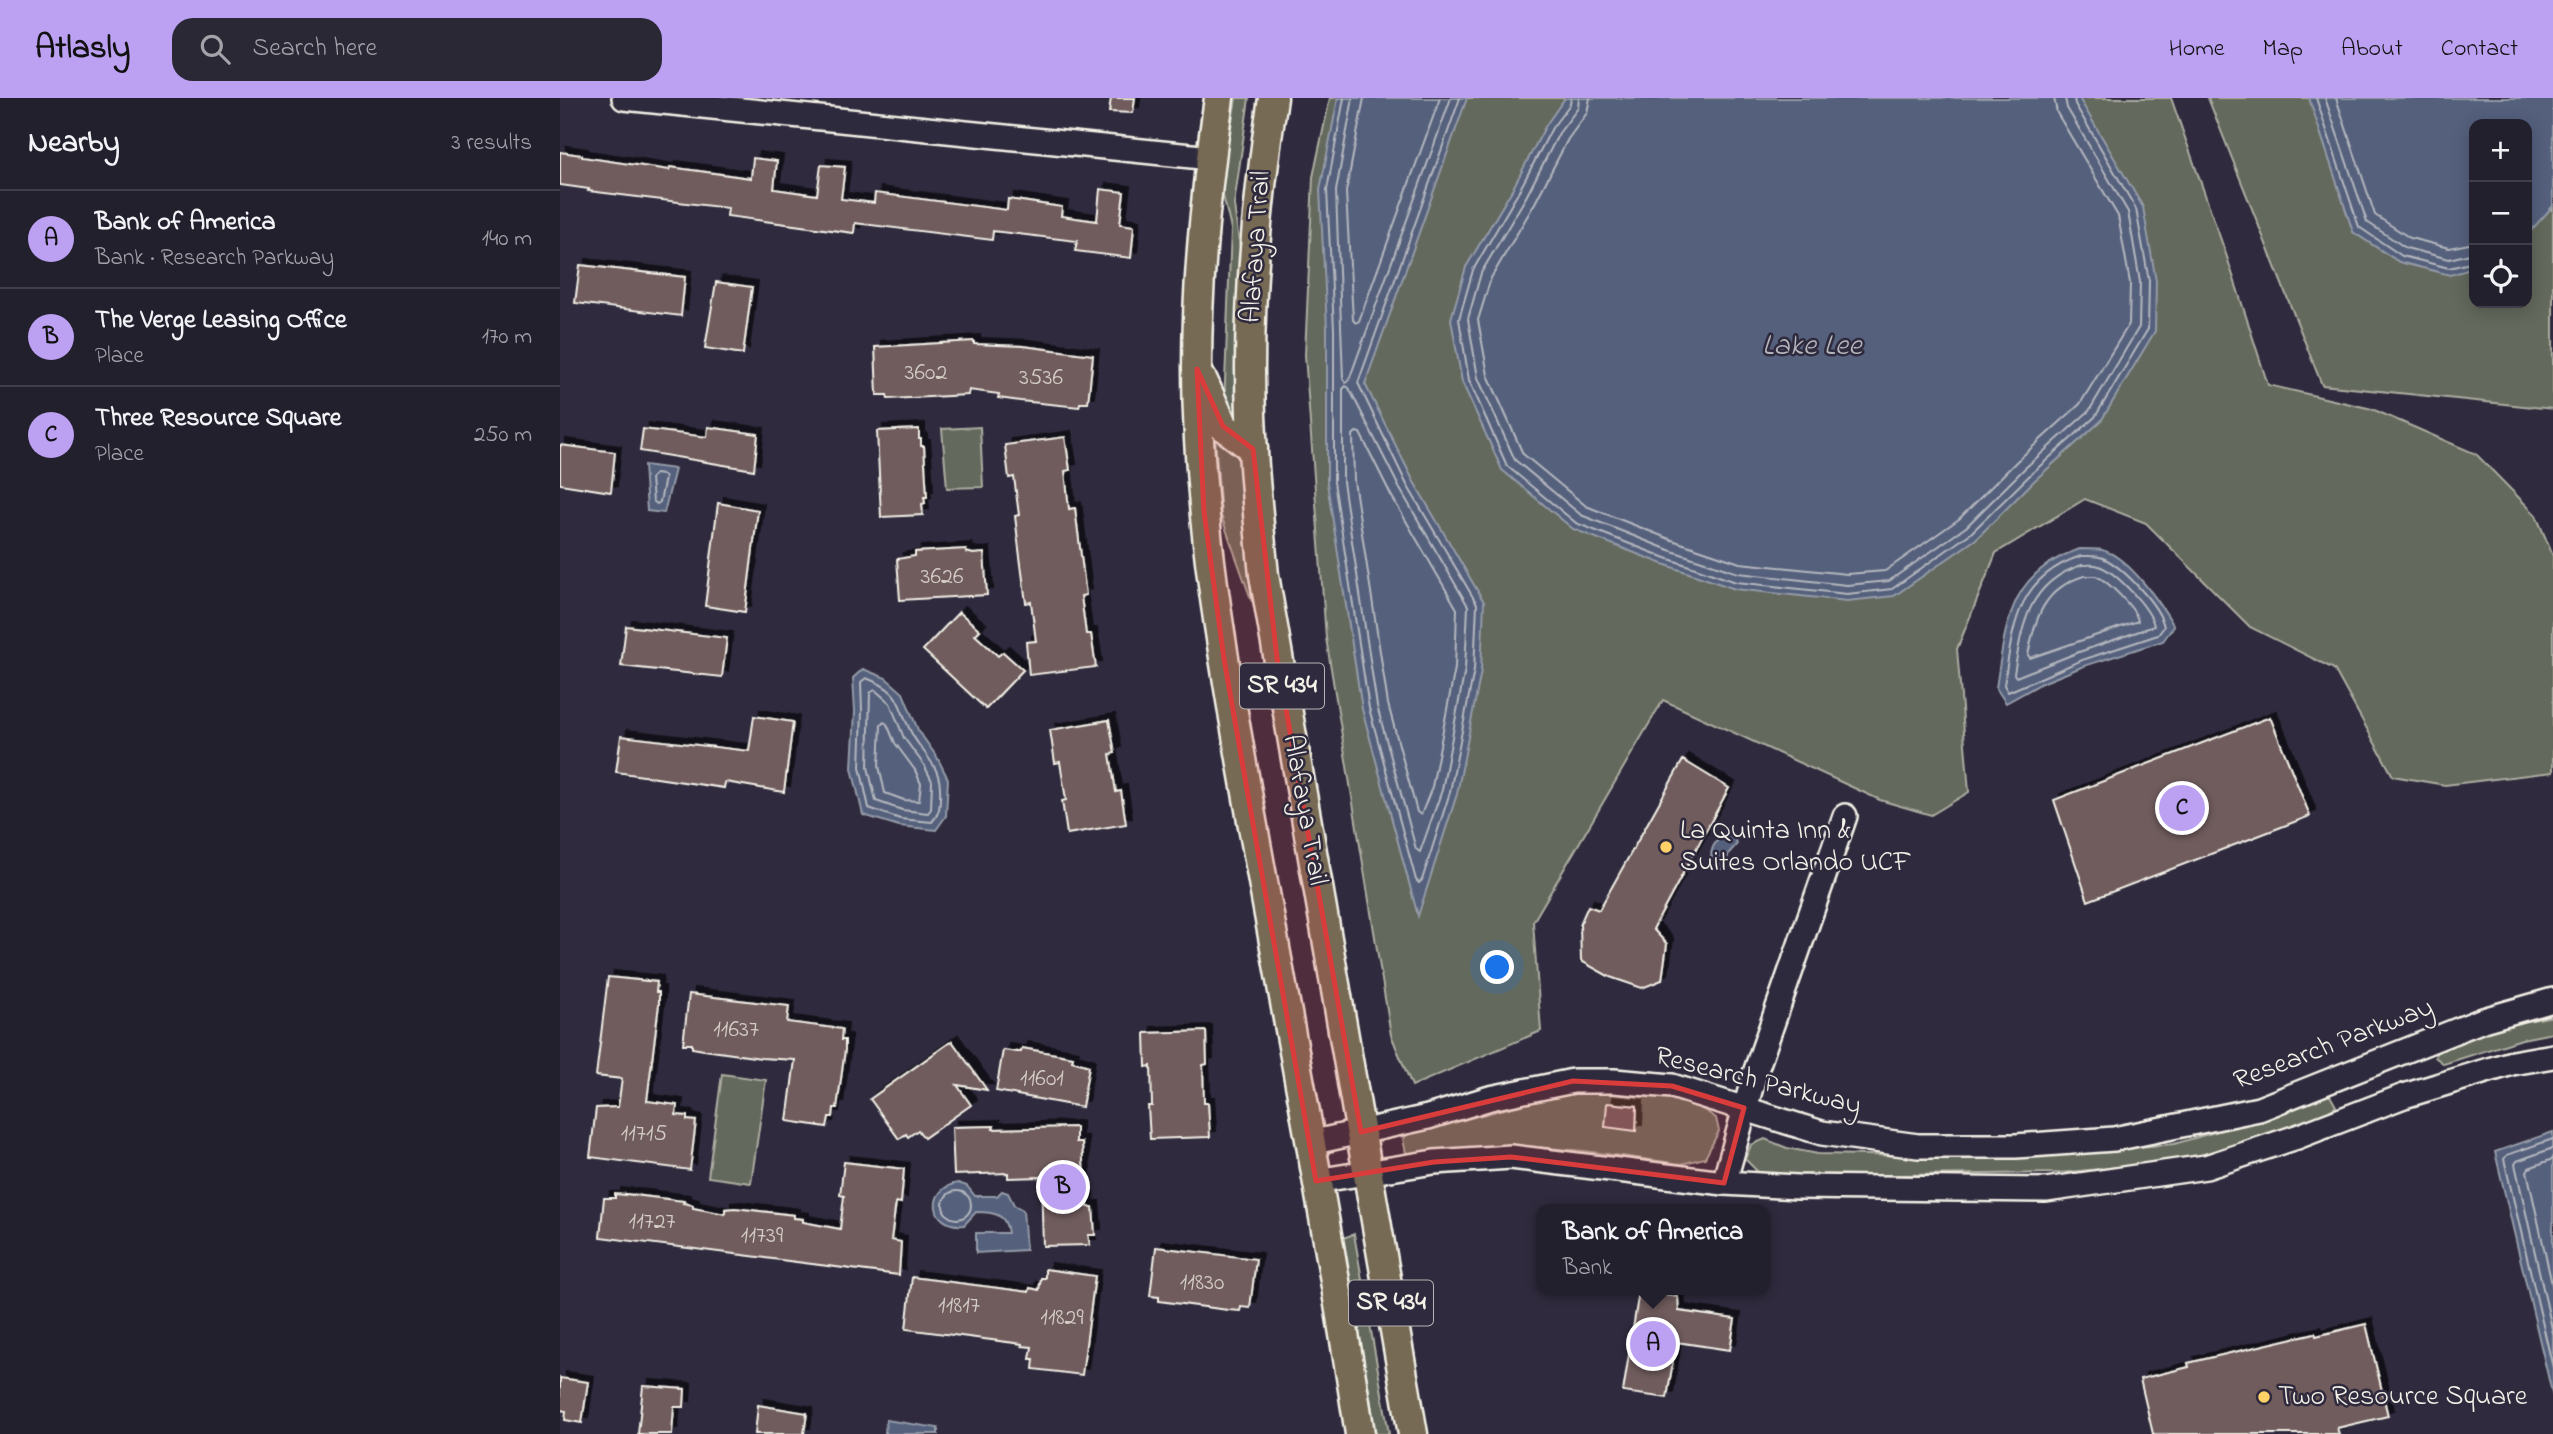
<!DOCTYPE html>
<html lang="en">
<head>
<meta charset="utf-8">
<style>
  :root { --surface:#23202e; --page:#2b2836; --text:#f1f3f6; --muted:#a3a3aa; --line:#403e4a; --accent:#bca0f2 }
  body { margin:0; font-family:"Indie Flower",sans-serif; background:var(--page); color:var(--text) }
  .controls { position:absolute; right:21px; top:21px; display:grid; overflow:hidden; border-radius:14px; box-shadow:0 4px 18px #0003 }
  .controls button { width:63px; height:63px; display:grid; place-items:center; padding:0; border:0; border-bottom:2px solid var(--line); background:var(--surface); color:var(--text); font:35px sans-serif }
  .you { position:absolute; left:938px; top:870px; width:24px; height:24px; margin:-18px; border:5px solid #fff; border-radius:50%; background:#1a73e8; box-shadow:0 0 0 10px #1a73e833 }
  .badge { display:grid; place-items:center; width:46px; height:46px; border-radius:50%; background:var(--accent); color:#111; font-size:23px; font-weight:700 }
  .pin { position:absolute; translate:-50% -50%; border:4px solid #fff; box-shadow:0 2px 7px #0006 }
  .popup { position:absolute; left:976px; top:1106px; width:234px; height:91px; box-sizing:border-box; display:grid; place-content:center; border-radius:14px; background:var(--surface); filter:drop-shadow(0 2px 5px #0005); font-size:23px; white-space:nowrap; color:var(--muted) }
  .popup b { font-size:26px; color:var(--text) }
  .popup::after { content:''; position:absolute; left:50%; top:100%; margin-left:-14px; border:14px solid transparent; border-top-color:var(--surface) }
  .list { margin:0; padding:0; list-style:none }
  h2 { display:flex; justify-content:space-between; align-items:center; height:91px; margin:0; padding:0 28px; font-size:30px }
  h2 small { font-size:23px; font-weight:400; color:var(--muted) }
  .list li { display:grid; grid-template-columns:46px 1fr auto; gap:21px; align-items:center; box-sizing:border-box; height:98px; padding:0 28px; border-top:2px solid var(--line) }
  .list b { display:block; font-size:26px; white-space:nowrap }
  .list p { margin:0; font-size:23px; white-space:nowrap; color:var(--muted) }
  .list em { font-size:23px; font-style:normal; color:var(--muted) }
  .icon { flex:none; width:38px; height:38px; fill:none; stroke:currentColor; stroke-width:2; stroke-linecap:round; stroke-linejoin:round }
  .map { position:relative; flex:none; width:1993px; height:1336px; overflow:hidden }
  header { display:flex; align-items:center; gap:42px; box-sizing:border-box; height:98px; padding:0 35px; background:var(--accent); color:#111 }
  header strong { font-size:33px }
  nav { display:flex; gap:38px; margin-inline-start:auto; font-size:24px }
  .search { width:490px; height:63px; background:var(--page); display:flex; align-items:center; gap:18px; box-sizing:border-box; padding:0 24px; border-radius:21px; color:var(--muted); font-size:26px }
  main { display:flex }
  aside { flex:1; background:var(--surface) }
  .map>svg:first-child { display:block }
</style>
</head>
<body>
<header>
<strong>Atlasly</strong>
<div class="search"><svg class="icon" aria-label="search" viewBox="0 0 24 24"><circle cx="10" cy="10" r="6"/><path d="M15 15l6 6"/></svg>Search here</div>
<nav><a>Home</a><a>Map</a><a>About</a><a>Contact</a></nav>
</header>
<main>
<aside>
<h2>Nearby<small>3 results</small></h2>
<ul class="list">
<li><span class="badge">A</span><div><b>Bank of America</b><p>Bank · Research Parkway</p></div><em>140 m</em></li>
<li><span class="badge">B</span><div><b>The Verge Leasing Office</b><p>Place</p></div><em>170 m</em></li>
<li><span class="badge">C</span><div><b>Three Resource Square</b><p>Place</p></div><em>250 m</em></li>
</ul>
</aside>
<div class="map">
<svg width="1993" height="1336" viewBox="0 0 1993 1336">
  <defs>
    <filter id="shadow"><feDropShadow dx="6" dy="-6" stdDeviation="0" flood-color="#0009"/></filter>
  </defs>
  <rect width="100%" height="100%" fill="#2f2a3d"/>
  <filter id="ink" filterUnits="userSpaceOnUse"><feTurbulence type="fractalNoise" baseFrequency=".0143" numOctaves="2"/><feDisplacementMap in="SourceGraphic" scale="14" xChannelSelector="R" yChannelSelector="G"/><feConvolveMatrix kernelMatrix="1 2 1 2 8 2 1 2 1" color-interpolation-filters="sRGB"/></filter>
  <g filter="url(#ink)">
    <g fill="#64695b" stroke="#acada2" stroke-width="2" fill-rule="evenodd">
      <path d="M676,0H689L674,107L681,158L677,331L664,309L671,131L661,89Z"/>
      <path d="M770,0H1611L1667,159L1708,287L1812,311L1916,356L1976,417L1993,458V674L1885,687L1833,678L1774,571L1690,529L1586,425L1525,401L1436,455L1397,551L1409,694L1371,717L1320,702L1103,602L973,824L981,933L852,988L831,937L766,540L745,257L753,79Z"/>
      <path d="M1648,0H1993V311L1762,287ZM1914,26H1967V205H1914Z"/>
      <path d="M420,329L423,389L387,390L382,331Z"/>
      <path d="M655,338L679,360L692,504L661,417Z"/>
      <path d="M1993,918V935L1962,941L1884,966L1875,959L1878,948L1953,926Z"/>
      <path d="M162,976L206,982L191,1085L148,1079Z"/>
      <path d="M1018,992C1064,995 1118,991 1156,1020L1159,1033L1145,1060L1121,1066L1024,1053L953,1047L855,1057L846,1055L843,1041L848,1036Z"/>
      <path d="M1769,996L1776,1008L1753,1025L1631,1062L1499,1075L1258,1078L1199,1075L1185,1061L1191,1047L1205,1041L1227,1050L1258,1056L1398,1059L1482,1057L1614,1046L1720,1015Z"/>
      <path d="M794,1136L826,1318L829,1336H816L783,1140Z"/>
    </g>
    <g fill="#54617d" stroke="#949ba8" stroke-width="2">
      <path d="M778,0H907L805,286L854,384L924,504L921,573L897,696L858,818L802,611L767,385V231L760,92Z"/>
      <path d="M1005,0H1519L1583,109L1596,183L1595,233L1541,323L1475,382L1416,441L1334,498L1287,503L1175,491L1103,466L1013,431L942,372L902,284L891,221L906,169L952,92L986,27Z"/>
      <path d="M1749,0H1993V108L1967,137V26H1914V170L1890,177L1839,164L1793,134Z"/>
      <path d="M84,367L115,371L104,415L87,413Z"/>
      <path d="M1520,451C1527,451 1536,451 1542,452C1568,458 1601,506 1614,528L1603,543L1524,568L1482,585L1446,605L1436,590C1446,525 1449,474 1520,451Z"/>
      <path d="M303,571L326,580L343,595L358,632L377,659L388,681L386,718L376,732L339,728L303,717L292,670L295,613L293,580Z"/>
      <path d="M1172,736L1175,738L1177,746L1169,755L1164,771H1156C1145,756 1154,738 1172,736Z"/>
      <path d="M1993,1034V1299L1935,1054Z"/>
      <path d="M398,1085L407,1088L415,1098H437L442,1093L448,1095L454,1107L463,1112L466,1152L416,1155V1135H448C446,1115 433,1114 416,1114L404,1127C369,1130 366,1090 398,1085Z"/>
      <path d="M326,1322L378,1330V1336H325Z"/>
    </g>
    <g fill="none" stroke-linecap="round" stroke-linejoin="round">
      <g stroke="#b4b7bd" stroke-width="2">
        <path d="M784,0L767,92L774,231V384L809,610L856,782L859,785L862,782L890,694L914,572L917,506L847,387L798,285L900,0"/>
        <path d="M793,0L776,93L783,281L786,285L789,282L891,0"/>
        <path d="M804,0L786,94L793,222L796,225L799,223L880,0"/>
        <path d="M1011,0L1010,6L992,30L958,95L913,172L899,221L909,282L947,368L1016,425L1106,460L1176,484L1287,496L1332,491L1411,435L1470,377L1535,319L1588,231L1589,183L1576,111L1515,6L1514,0"/>
        <path d="M1019,0L1018,10L999,35L966,99L921,175L908,221L918,280L955,362L1021,417L1109,452L1178,475L1287,487L1329,483L1406,429L1464,371L1529,313L1579,229L1580,184L1568,114L1507,10L1505,0"/>
        <path d="M1030,0L1027,15L1008,41L975,105L931,180L918,222L928,277L963,356L1026,408L1112,442L1180,465L1287,476L1325,473L1399,421L1457,363L1520,306L1569,226L1570,185L1558,118L1497,15L1494,0"/>
        <path d="M1756,0L1799,129L1842,158L1889,170L1914,164"/>
        <path d="M1765,0L1807,124L1846,150L1889,161L1914,155"/>
        <path d="M1776,0L1815,117L1850,140L1889,150L1914,145"/>
        <path d="M786,288L789,290L840,391L908,508L905,571L882,692L860,754L856,751L817,608L783,384V291Z"/>
        <path d="M796,334L800,335L831,397L897,511L895,570L872,689L861,717L857,714L828,606L794,383L793,337Z"/>
        <path d="M95,376L103,377L105,380L100,404L97,406L93,403L91,380Z"/>
        <path d="M1521,458C1527,458 1537,457 1543,460C1563,469 1600,508 1604,529L1598,537L1522,562L1448,594L1444,587C1453,529 1456,479 1521,458Z"/>
        <path d="M1522,467C1527,467 1534,466 1539,468C1556,474 1591,511 1594,528L1519,554L1456,579L1454,576C1462,527 1468,484 1522,467Z"/>
        <path d="M1524,478C1525,478 1535,478 1536,478C1548,483 1576,511 1578,523L1470,560L1468,557C1475,520 1484,490 1524,478Z"/>
        <path d="M306,580C344,594 336,606 352,636C366,661 382,667 380,699C380,710 379,716 372,724L340,721L309,710L300,669L302,613L301,584Z"/>
        <path d="M315,592L330,605L344,640L364,667L372,683L371,711L368,715L342,712L316,703L308,669L310,595Z"/>
        <path d="M324,624L327,626L335,645L355,672L361,686L359,703L344,702L325,695L319,668L321,627Z"/>
        <path d="M1993,1041L1947,1057L1944,1061L1993,1270"/>
        <path d="M1993,1050L1957,1063L1955,1066L1993,1235"/>
        <path d="M1993,1061L1969,1070L1967,1073L1993,1191"/>
        <circle cx="397" cy="1107" r="14"/>
      </g>
    </g>
    <g fill="#705c5d" stroke="#f4f1e8" stroke-width="2" filter="url(#shadow)">
      <path d="M551,0H575L573,15L549,14Z"/>
      <path d="M0,54L22,57V59L109,72L110,69L191,80L193,60L217,63L214,91L257,97L261,67L285,69L281,101L314,105L315,95L447,112L448,101L502,109L501,118L537,123L540,91L564,94L560,126L574,128L571,160L515,153L517,143L433,133L432,142L295,125L294,135L167,118L168,110L28,93L29,91L0,87Z"/>
      <path d="M20,167L125,179L121,218L15,205Z"/>
      <path d="M156,184L192,189L183,256L145,250Z"/>
      <path d="M414,243V246L463,248L533,257L528,305H520L519,309L460,303L438,300L439,296L409,292L408,297L350,300L328,301L327,297H317L315,249Z"/>
      <path d="M148,329L198,336L194,372L80,353L83,331L147,339Z"/>
      <path d="M359,331V341H361V348H364L367,399H364L365,405L362,406L363,417L321,419L317,333Z"/>
      <path d="M505,339L510,372L505,373L509,411L515,410L526,497L521,498L526,536H531L536,569L469,577L466,544L476,543L471,504L466,505L459,451L455,418L459,417L454,379L449,380L445,347Z"/>
      <path d="M0,347L55,354L51,394L0,386Z"/>
      <path d="M158,405L198,412L185,514L145,508Z"/>
      <path d="M406,451V454L413,456L424,455L427,497L340,502L337,461L355,458V454Z"/>
      <path d="M399,514L420,532L415,537L438,558L443,554L463,572L426,611L363,552Z"/>
      <path d="M66,528L167,540L162,579L61,568Z"/>
      <path d="M194,618L233,624L224,694L165,684L164,690L56,674L61,638L189,653Z"/>
      <path d="M1710,619L1750,718L1528,803L1494,702Z"/>
      <path d="M549,622L555,655L550,656L556,694L561,693L566,726L507,736L502,703L506,702L500,664L495,665L490,632Z"/>
      <path d="M1123,662L1169,690L1093,831L1107,846L1102,882L1082,890L1050,879L1021,863L1020,826L1028,808L1039,812Z"/>
      <path d="M48,879L97,884L96,894H99V906L87,1003L117,1007L116,1017L127,1018V1022L136,1023L130,1072L30,1059L36,1010L58,1009L62,981L36,978Z"/>
      <path d="M129,896L229,908L227,924L282,931L281,942H285V952L277,1010H274L273,1019H269L267,1029L227,1023L235,962L201,960L144,952L132,950V946H123Z"/>
      <path d="M646,933L647,966L643,967L644,1005H648L650,1039L590,1041L588,1008H592L591,968L586,969L585,935Z"/>
      <path d="M392,943L427,992L397,987L411,1007L364,1040L358,1032L348,1039L346,1036L339,1041L310,1001Z"/>
      <path d="M462,950L513,959L512,963L529,968L522,1009L436,993L443,952L457,954H461Z"/>
      <path d="M1047,1005L1077,1008L1076,1033L1045,1029Z"/>
      <path d="M434,1028L433,1031L516,1029V1044H522L525,1100H527L528,1109H533L535,1137H528L530,1147L483,1148L481,1079L448,1080V1075L394,1077L392,1029Z"/>
      <path d="M284,1064L344,1071L341,1105L336,1104L331,1142L341,1144L339,1177L40,1139L44,1100H55V1096L65,1097V1096L124,1103L123,1105L133,1107V1110L165,1116V1111L175,1110L234,1117V1120L243,1121V1124L280,1131L284,1098L280,1097Z"/>
      <path d="M596,1149L696,1161L690,1210L681,1209L680,1213L668,1212L599,1203V1199L590,1198Z"/>
      <path d="M485,1171L535,1178L522,1277L473,1271L474,1261H470L472,1249L462,1248V1246L346,1231L352,1179L469,1194L470,1190L479,1192L481,1180H485Z"/>
      <path d="M1079,1193L1118,1199L1119,1213L1175,1221L1170,1252L1116,1244L1107,1300L1063,1294Z"/>
      <path d="M1806,1226L1828,1318L1777,1330L1779,1336H1593L1580,1281L1629,1269L1628,1265L1755,1235L1756,1238Z"/>
      <path d="M0,1280L28,1284L22,1325L5,1322L6,1313L0,1312Z"/>
      <path d="M83,1288L125,1291L124,1309H114L112,1336H78Z"/>
      <path d="M198,1307L247,1315L244,1336H195Z"/>
    </g>
    <g fill="none" stroke-linecap="round" stroke-linejoin="round">
      <defs>
        <g id="minor">
          <path d="M64,0L651,60"/>
          <path d="M750,1045L868,1019L930,1000L1013,983H1054L1112,988L1262,1035L1358,1048H1456L1554,1041L1699,1011L1923,922L1993,902"/>
          <path d="M756,1083L874,1064L951,1059L1164,1085L1238,1089L1486,1092L1646,1069L1737,1039L1844,998L1952,965L1993,958"/>
          <path d="M1164,1085L1195,975L1285,718"/>
        </g>
        <g id="major">
          <path d="M659,0C646,90 637,180 637,270C637,427 667,581 694,734C730,935 769,1135 800,1336"/>
          <path d="M713,0C699,89 690,179 690,270C690,339 697,408 704,477L853,1336"/>
          <path d="M643,283L663,328L693,351"/>
        </g>
      </defs>
      <use href="#minor" stroke="#f4f1e8" stroke-width="28"/>
      <use href="#major" stroke="#f4f1e8" stroke-width="33"/>
      <use href="#minor" stroke="#2f2a3d" stroke-width="23"/>
      <use href="#major" stroke="#766a54" stroke-width="28"/>
    </g>
  </g>
  <path fill="#d93c3b" fill-opacity="0.2" stroke="#d93c3b" stroke-width="5" stroke-linejoin="round" d="M637,271L663,328L693,351L717,560L801,1034L1013,983L1112,988L1184,1010L1164,1085L951,1059L874,1064L756,1083L664,561L644,414Z"/>
  <g fill="#ffd166" stroke="#2f2a3d" stroke-width="2.5">
    <circle cx="1106" cy="749" r="7"/>
    <circle cx="1704" cy="1299" r="7"/>
  </g>
  <g text-anchor="middle" dominant-baseline="central" stroke-width="5" stroke-linejoin="round" paint-order="stroke">
    <g font-size="24" fill="#d3ccc5">
      <text x="366" y="275">3602</text>
      <text x="481" y="280">3536</text>
      <text x="382" y="479">3626</text>
      <text x="176" y="932">11637</text>
      <text x="482" y="981">11601</text>
      <text x="84" y="1036">11715</text>
      <text x="92" y="1124">11727</text>
      <text x="202" y="1138">11739</text>
      <text x="642" y="1185">11830</text>
      <text x="399" y="1208">11817</text>
      <text x="502" y="1220">11829</text>
    </g>
    <g fill="#2f2a3d" stroke="#b9b5b5" stroke-width="2">
      <rect x="680" y="565.5" width="84" height="45" rx="5"/>
      <rect x="789" y="1182.5" width="84" height="45" rx="5"/>
    </g>
    <g font-size="26" font-weight="bold" fill="#f4f1e8">
      <text x="722" y="588">SR 434</text>
      <text x="831" y="1205">SR 434</text>
    </g>
    <g font-size="28" fill="#f4f1e8" stroke="#2f2a3d">
      <text transform="translate(697 149) rotate(-86)">Alafaya Trail</text>
      <text transform="translate(744 712) rotate(80)">Alafaya Trail</text>
      <text transform="translate(1774 947) rotate(-21)">Research Parkway</text>
      <text transform="translate(1198 984) rotate(14)">Research Parkway</text>
    </g>
    <g font-size="28" fill="#f4f1e8" stroke="#2f2a3d" text-anchor="start">
      <text x="1120" y="733">La Quinta Inn &amp;<tspan x="1120" dy="32">Suites Orlando UCF</tspan></text>
      <text x="1718" y="1299">Two Resource Square</text>
    </g>
    <g font-size="30" font-style="italic" fill="#b4b7bd" stroke="#2f2a3d">
      <text x="1252" y="249">Lake Lee</text>
    </g>
  </g>
</svg>
<div class="controls">
<button>+</button>
<button>−</button>
<button><svg class="icon" aria-label="locate" viewBox="0 0 24 24"><circle cx="12" cy="12" r="6"/><path d="M12 2v4M12 18v4M2 12h4M18 12h4"/></svg></button>
</div>
<div class="you"></div>
<div class="pin badge" style="left:1093px;top:1246px">A</div>
<div class="popup"><b>Bank of America</b>Bank</div>
<div class="pin badge" style="left:503px;top:1089px">B</div>
<div class="pin badge" style="left:1622px;top:710px">C</div>
</div>
</main>
</body>
</html>
